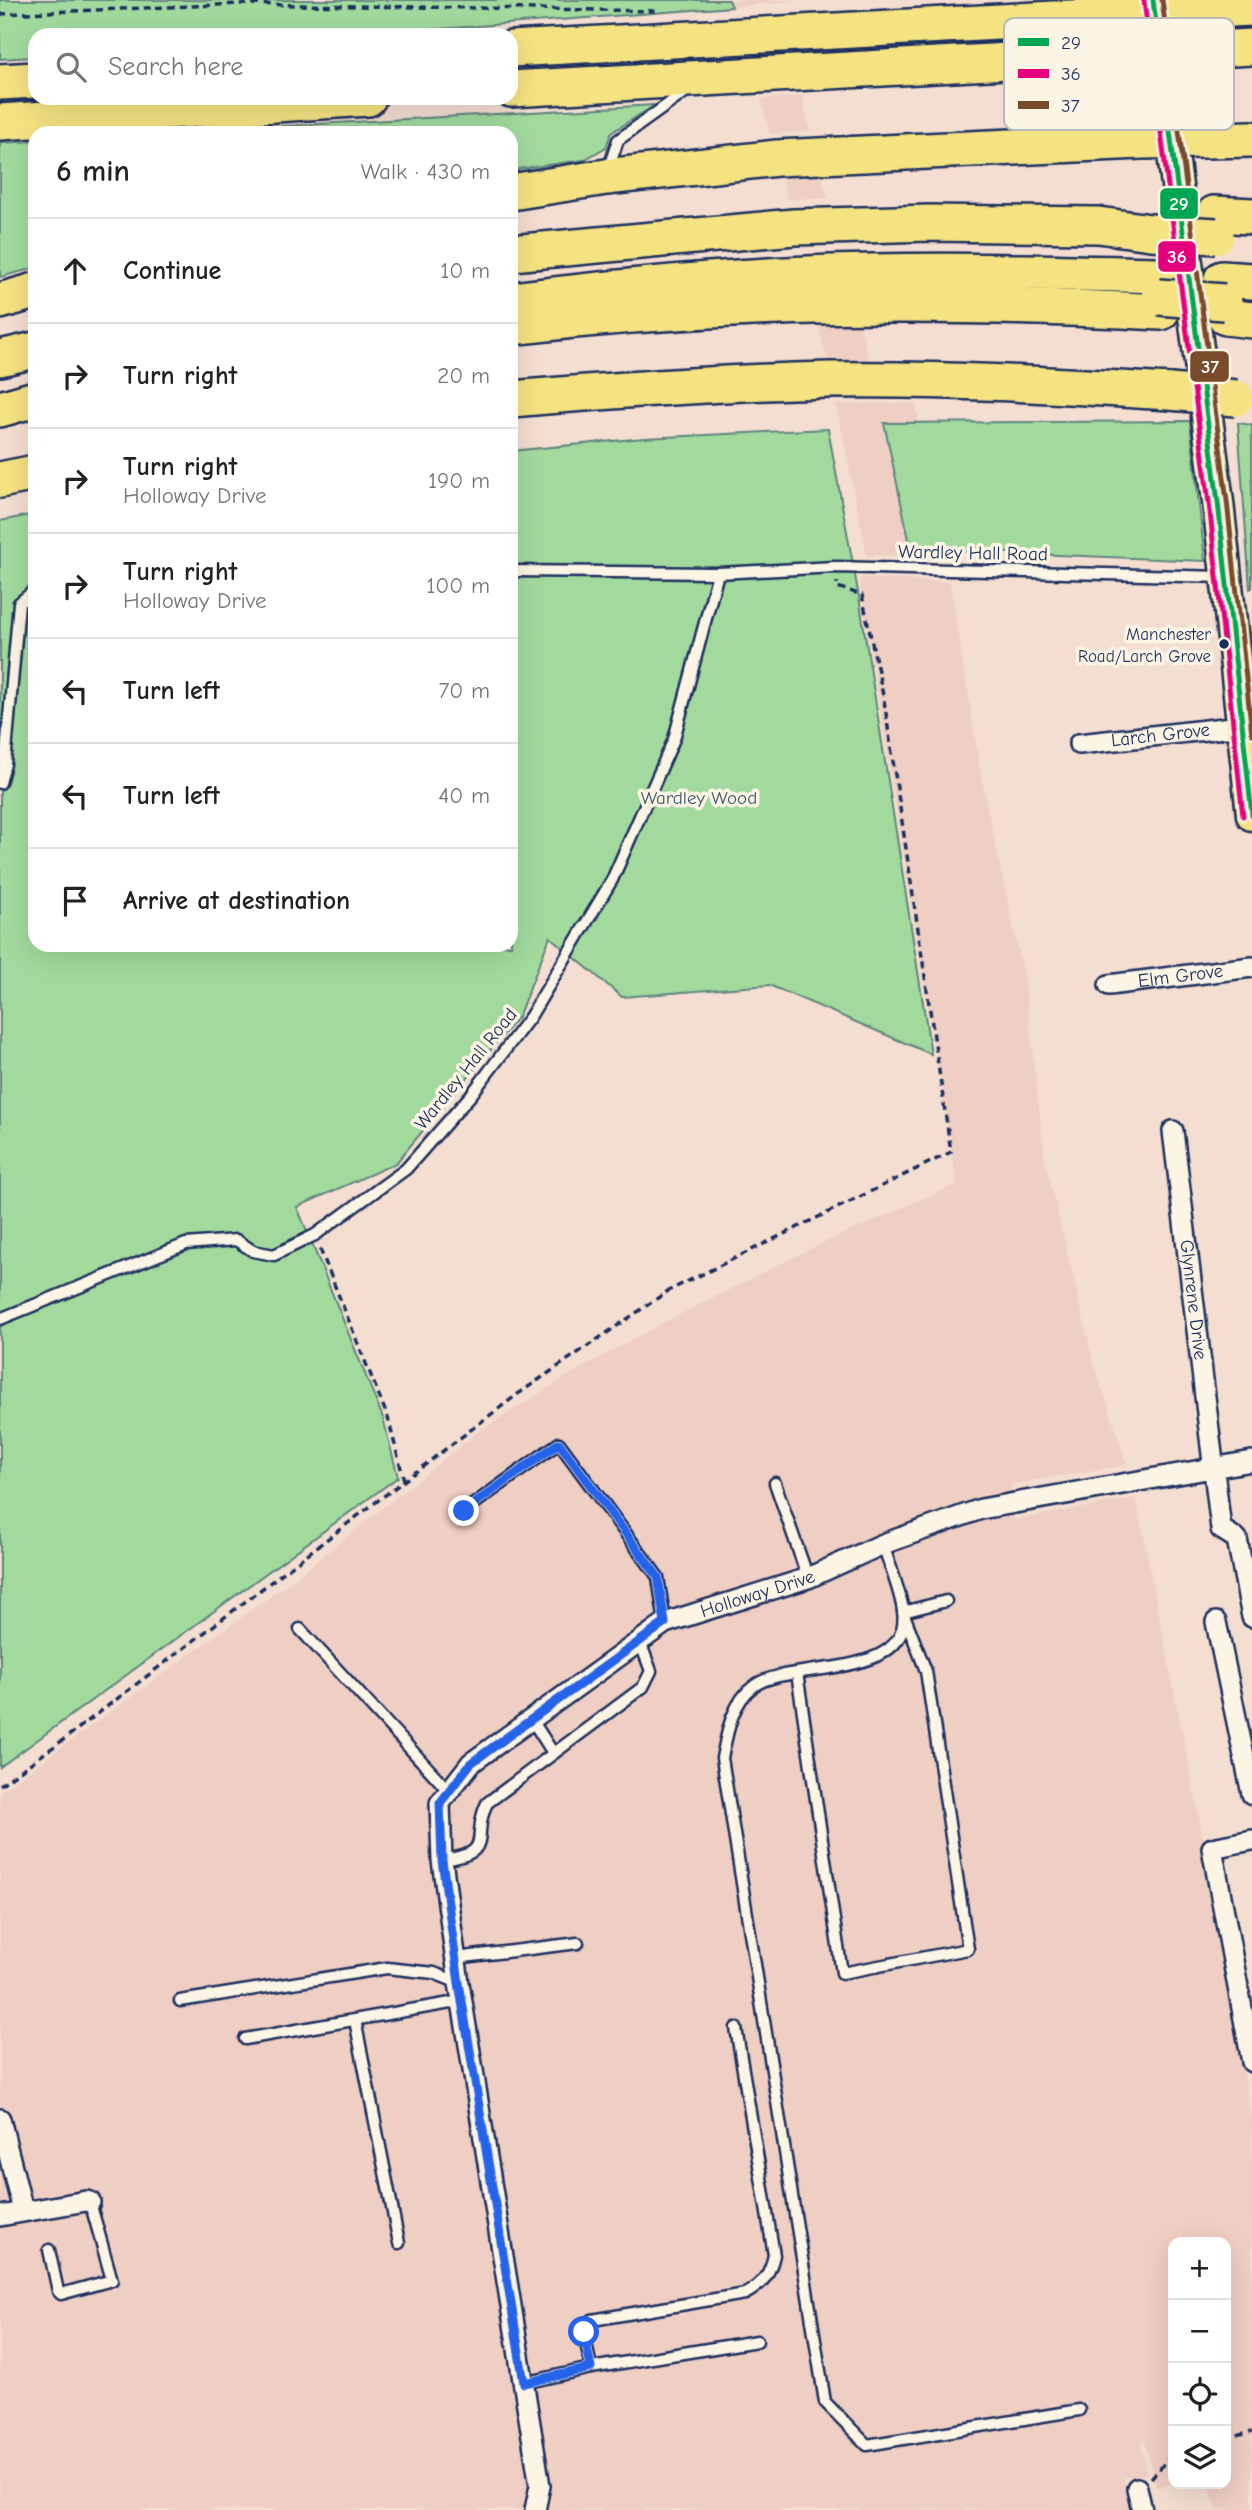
<!DOCTYPE html>
<html lang="en">
<head>
<meta charset="utf-8">
<style>
  :root { --surface:#fff; --page:#f6f6f6; --text:#222; --muted:#767676; --line:#e0e0e0 }
  body { margin:0; font-family:"Comic Neue",sans-serif; background:var(--page); color:var(--text) }
  .controls { position:absolute; right:21px; bottom:21px; display:grid; overflow:hidden; border-radius:14px; box-shadow:0 7px 28px #0002 }
  .controls button { width:63px; height:63px; display:grid; place-items:center; padding:0; border:0; border-bottom:2px solid var(--line); background:var(--surface); color:var(--text); font:35px sans-serif }
  .stop { position:absolute; width:21px; height:21px; margin:-16px; border:5px solid #2563eb; border-radius:50%; background:#fff }
  .stop.end { background:#2563eb; border-color:#fff; box-shadow:0 2px 7px #0008 }
  .list { margin:0; padding:0; list-style:none }
  h2 { display:flex; justify-content:space-between; align-items:center; height:91px; margin:0; padding:0 28px; font-size:30px }
  h2 small { font-size:23px; font-weight:400; color:var(--muted) }
  .list li { display:grid; grid-template-columns:46px 1fr auto; gap:21px; align-items:center; box-sizing:border-box; height:105px; padding:0 28px; border-top:2px solid var(--line) }
  .list b { display:block; font-size:26px; white-space:nowrap }
  .list p { margin:0; font-size:23px; white-space:nowrap; color:var(--muted) }
  .list em { font-size:23px; font-style:normal; color:var(--muted) }
  .icon { flex:none; width:38px; height:38px; fill:none; stroke:currentColor; stroke-width:2; stroke-linecap:round; stroke-linejoin:round }
  .map { position:relative; flex:none; width:1252px; height:2510px; overflow:hidden }
  .search { position:absolute; background:var(--surface); box-shadow:0 7px 28px #0002; left:28px; top:28px; width:490px; height:77px; display:flex; align-items:center; gap:18px; box-sizing:border-box; padding:0 24px; border-radius:21px; color:var(--muted); font-size:26px }
  .panel { position:absolute; background:var(--surface); box-shadow:0 7px 28px #0002; left:28px; top:126px; width:490px; height:826px; border-radius:21px }
  .map>svg:first-child { display:block }
</style>
</head>
<body>
<div class="map">
<svg width="1252" height="2510" viewBox="0 0 1252 2510">
  <rect width="100%" height="100%" fill="#f4ded1"/>
  <filter id="ink" filterUnits="userSpaceOnUse"><feTurbulence type="fractalNoise" baseFrequency=".0143" numOctaves="2"/><feDisplacementMap in="SourceGraphic" scale="14" xChannelSelector="R" yChannelSelector="G"/><feConvolveMatrix kernelMatrix="1 2 1 2 8 2 1 2 1" color-interpolation-filters="sRGB"/></filter>
  <g filter="url(#ink)">
    <g fill="#efcec3">
      <path d="M710,0H801L713,9Z"/>
      <path d="M802,96L810,131L770,134L761,99Z"/>
      <path d="M820,171L828,198L787,199L782,174Z"/>
      <path d="M857,312L869,363L828,364L816,314Z"/>
      <path d="M915,403L946,556H867L836,404Z"/>
      <path d="M859,578L950,582L983,788L1024,976L1045,1160L1093,1360L1127,1465L1011,1484L1014,1520L1136,1498L1203,1837L1252,2123V2510H1216L1209,2484H1226V2242H1173V2484L1156,2487L1145,2442H1141L1147,2474L1123,2478L1130,2510H0V1792L289,1583L477,1433L574,1372L657,1326L816,1246L957,1184Z"/>
    </g>
    <g fill="#a2da9e" stroke="#5e847e" stroke-width="2">
      <path d="M0,0H729L732,7L360,35H35V57L0,59Z"/>
      <path d="M655,105L611,133L606,147L584,160L511,170V133H159Z"/>
      <path d="M35,141V268L0,277V143Z"/>
      <path d="M1190,421L1205,561L911,549L884,423Z"/>
      <path d="M1238,423L1252,425V588L1250,589Z"/>
      <path d="M828,429L859,597L931,1054L769,985L622,997L550,937L518,1017L396,1163L297,1207L383,1418L398,1477L0,1767V521L35,514V945H511V451L644,438Z"/>
    </g>
    <g fill="none" stroke-linecap="round" stroke-linejoin="round">
      <defs>
        <g id="service">
          <path d="M608,170L618,140L688,90"/>
          <path d="M511,571L718,573L835,567L1223,577"/>
          <path d="M0,783L5,764L19,603L35,590"/>
          <path d="M0,1319L186,1244L236,1240L253,1251L274,1255L315,1235L406,1169L471,1095L530,1017L612,880L674,739L718,573"/>
          <path d="M775,1483L808,1578"/>
          <path d="M464,1511L559,1443L658,1577L665,1623"/>
          <path d="M883,1544C889,1565 900,1589 903,1611C913,1682 788,1660 754,1686C732,1702 727,1733 722,1758L825,2402L867,2445L1079,2410"/>
          <path d="M300,1629L449,1791"/>
          <path d="M797,1673L842,1973L968,1949L926,1671L903,1612L946,1601"/>
          <path d="M532,1720L553,1753"/>
          <path d="M442,1860C497,1853 470,1837 487,1803L643,1687L651,1671L640,1642"/>
          <path d="M456,1958L578,1943"/>
          <path d="M180,2001L387,1968L434,1973L459,1983"/>
          <path d="M355,2020L399,2243"/>
          <path d="M245,2039L462,2001"/>
          <path d="M49,2250L58,2291L61,2294L112,2280L90,2202"/>
          <path d="M591,2368L757,2341"/>
          <path d="M524,2383L591,2368L584,2332L585,2325L592,2320L745,2294C762,2285 770,2274 774,2255L736,2028"/>
        </g>
        <g id="minor">
          <path id="s1" d="M1079,744L1242,726"/>
          <path id="s2" d="M1109,985L1252,967"/>
          <path id="s3" d="M1173,1131L1221,1529L1237,1539L1252,1617"/>
          <path d="M1216,1622L1252,1794"/>
          <path d="M1252,1840L1212,1848L1252,2062"/>
          <path d="M0,2119L23,2211"/>
          <path d="M0,2216L86,2201L90,2202"/>
          <path d="M1137,2488L1142,2510"/>
          <path id="s4" d="M535,2510L540,2486L459,1983L442,1860L440,1803L471,1763L665,1623L808,1578L883,1544L981,1509L1252,1461"/>
        </g>
        <path id="primary" d="M1153,0L1218,502L1252,815"/>
        <g id="motorway">
          <path d="M1190,11L1252,8"/>
          <path d="M511,49L1126,15"/>
          <path d="M1195,50L1252,47"/>
          <path d="M0,82L35,80"/>
          <path d="M511,89L1131,54"/>
          <path d="M0,122L368,98"/>
          <path d="M1205,140L1252,139"/>
          <path d="M511,192L606,177L777,158L1141,141"/>
          <path d="M1214,214L1252,216"/>
          <path d="M511,253L794,227L929,223L1098,225L1151,232"/>
          <path d="M1222,279L1252,281"/>
          <path d="M511,300C609,288 708,278 807,274C923,269 1040,272 1157,275"/>
          <path d="M0,301L35,291"/>
          <path d="M1226,317L1252,320"/>
          <path d="M511,327C730,301 942,301 1161,312"/>
          <path d="M0,358L35,350"/>
          <path d="M511,399C617,390 723,382 830,380C943,378 1057,385 1170,392"/>
          <path d="M0,409L35,399"/>
          <path d="M0,480L35,473"/>
        </g>
      </defs>
      <use href="#service" stroke="#1b2f5e" stroke-width="15"/>
      <use href="#minor" stroke="#1b2f5e" stroke-width="24"/>
      <use href="#primary" stroke="#1b2f5e" stroke-width="35"/>
      <use href="#motorway" stroke="#1b2f5e" stroke-width="40"/>
      <g stroke="#1b2f5e" stroke-width="3.5" stroke-dasharray="7 5" stroke-linecap="butt">
        <path d="M0,14L239,4L656,11"/>
        <path d="M320,1249L388,1418L404,1480"/>
        <path d="M0,1785L63,1740L518,1394L668,1291L951,1152L884,700L862,595L837,587V582"/>
        <path d="M1226,2439L1252,2432"/>
        <path d="M1151,2478L1173,2454"/>
      </g>
      <use href="#service" stroke="#fcf5e5" stroke-width="10"/>
      <use href="#minor" stroke="#fcf5e5" stroke-width="19"/>
      <use href="#primary" stroke="#f5e382" stroke-width="30"/>
      <use href="#motorway" stroke="#f5e382" stroke-width="35"/>
      <defs>
        <g id="motorway-bridge">
          <path d="M1126,15L1190,11"/>
          <path d="M1131,54L1195,50"/>
          <path d="M1141,141L1205,140"/>
          <path d="M1151,232L1216,236"/>
          <path d="M1159,297L1224,302"/>
          <path d="M1170,392L1236,398"/>
        </g>
      </defs>
      <use href="#motorway-bridge" stroke="#1b2f5e" stroke-width="40" stroke-linecap="butt"/>
      <use href="#motorway-bridge" stroke="#f5e382" stroke-width="35"/>
      <defs>
        <path id="bus-1" d="M1153,0L1218,502L1252,815"/>
        <path id="bus-2" d="M1144,1L1209,503L1243,816"/>
        <path id="bus-3" d="M1162,0L1227,501L1252,734"/>
      </defs>
      <use href="#bus-1" stroke="#fcf5e5" stroke-width="10"/>
      <use href="#bus-2" stroke="#fcf5e5" stroke-width="10"/>
      <use href="#bus-3" stroke="#fcf5e5" stroke-width="10"/>
      <use href="#bus-1" stroke="#00a651" stroke-width="5"/>
      <use href="#bus-2" stroke="#e5007d" stroke-width="5"/>
      <use href="#bus-3" stroke="#7a4b2a" stroke-width="5"/>
    </g>
  </g>
  <g fill="none" stroke-linecap="round" stroke-linejoin="round" filter="url(#ink)">
    <path stroke="#2563eb" stroke-width="9" d="M464,1511L559,1443L658,1577L665,1623L471,1763L440,1803L442,1860L459,1983L524,2383L591,2368L584,2332"/>
  </g>
  <circle fill="#1b2f5e" stroke="#fcf5e5" stroke-width="2.5" cx="1224" cy="644" r="6"/>
  <g text-anchor="middle" dominant-baseline="central" stroke-width="7" stroke-linejoin="round" paint-order="stroke">
    <g font-size="17" fill="#1b2f5e" stroke="#fcf5e5" text-anchor="end">
      <text x="1211" y="634">Manchester<tspan x="1211" dy="22">Road/Larch Grove</tspan></text>
    </g>
    <g font-size="19" fill="#1b2f5e" stroke="#fcf5e5">
      <text transform="translate(973 553) rotate(1)">Wardley Hall Road</text>
      <text stroke="none"><textPath href="#s1" startOffset="82">Larch Grove</textPath></text>
      <text stroke="none"><textPath href="#s2" startOffset="72">Elm Grove</textPath></text>
      <text transform="translate(466 1069) rotate(-51)">Wardley Hall Road</text>
      <text stroke="none"><textPath href="#s3" startOffset="170">Glynrene Drive</textPath></text>
      <text stroke="none"><textPath href="#s4" startOffset="1102">Holloway Drive</textPath></text>
    </g>
    <g font-size="19" fill="#3d5a6e" stroke="#fcf5e5">
      <text x="699" y="798">Wardley Wood</text>
    </g>
  </g>
  <rect x="1004" y="18" width="230" height="112" rx="10" fill="#fcf5e5" stroke="#b8babc" stroke-width="2"/>
  <rect x="1018" y="38" width="31" height="8" fill="#00a651"/>
  <rect x="1018" y="69" width="31" height="9" fill="#e5007d"/>
  <rect x="1018" y="101" width="31" height="8" fill="#7a4b2a"/>
  <g font-size="19" fill="#1b2f5e">
    <text x="1061" y="49">29</text>
    <text x="1061" y="80">36</text>
    <text x="1061" y="112">37</text>
  </g>
  <g stroke="#fcf5e5" stroke-width="2.5">
    <rect x="1159" y="187" width="40" height="33" rx="7" fill="#00a651"/>
    <rect x="1157" y="240" width="40" height="33" rx="7" fill="#e5007d"/>
    <rect x="1189" y="350" width="41" height="33" rx="7" fill="#7a4b2a"/>
  </g>
  <g font-size="19" text-anchor="middle" font-weight="bold" fill="#fff">
    <text x="1179" y="210">29</text>
    <text x="1177" y="263">36</text>
    <text x="1210" y="373">37</text>
  </g>
</svg>
<div class="controls">
<button>+</button>
<button>−</button>
<button><svg class="icon" aria-label="locate" viewBox="0 0 24 24"><circle cx="12" cy="12" r="6"/><path d="M12 2v4M12 18v4M2 12h4M18 12h4"/></svg></button>
<button><svg class="icon" aria-label="layers" viewBox="0 0 24 24"><path d="M12 4l9 5-9 5-9-5zM3 14l9 5 9-5"/></svg></button>
</div>
<div class="stop" style="left:584px;top:2332px"></div>
<div class="stop end" style="left:464px;top:1511px"></div>
<div class="search"><svg class="icon" aria-label="search" viewBox="0 0 24 24"><circle cx="10" cy="10" r="6"/><path d="M15 15l6 6"/></svg>Search here</div>
<section class="panel">
<h2>6 min<small>Walk · 430 m</small></h2>
<ul class="list">
<li><svg class="icon" aria-label="ahead" viewBox="0 0 24 24"><path d="M12 20V5M6 11l6-6 6 6"/></svg><div><b>Continue</b></div><em>10 m</em></li>
<li><svg class="icon" aria-label="right" viewBox="0 0 24 24"><path d="M7 20v-9h11M14 6l5 5-5 5"/></svg><div><b>Turn right</b></div><em>20 m</em></li>
<li><svg class="icon" aria-label="right" viewBox="0 0 24 24"><path d="M7 20v-9h11M14 6l5 5-5 5"/></svg><div><b>Turn right</b><p>Holloway Drive</p></div><em>190 m</em></li>
<li><svg class="icon" aria-label="right" viewBox="0 0 24 24"><path d="M7 20v-9h11M14 6l5 5-5 5"/></svg><div><b>Turn right</b><p>Holloway Drive</p></div><em>100 m</em></li>
<li><svg class="icon" aria-label="left" viewBox="0 0 24 24"><path d="M17 20v-9H6M10 6l-5 5 5 5"/></svg><div><b>Turn left</b></div><em>70 m</em></li>
<li><svg class="icon" aria-label="left" viewBox="0 0 24 24"><path d="M17 20v-9H6M10 6l-5 5 5 5"/></svg><div><b>Turn left</b></div><em>40 m</em></li>
<li><svg class="icon" aria-label="arrive" viewBox="0 0 24 24"><path d="M6 21V4h12l-3 4 3 4H6"/></svg><div><b>Arrive at destination</b></div></li>
</ul>
</section>
</div>
</body>
</html>
